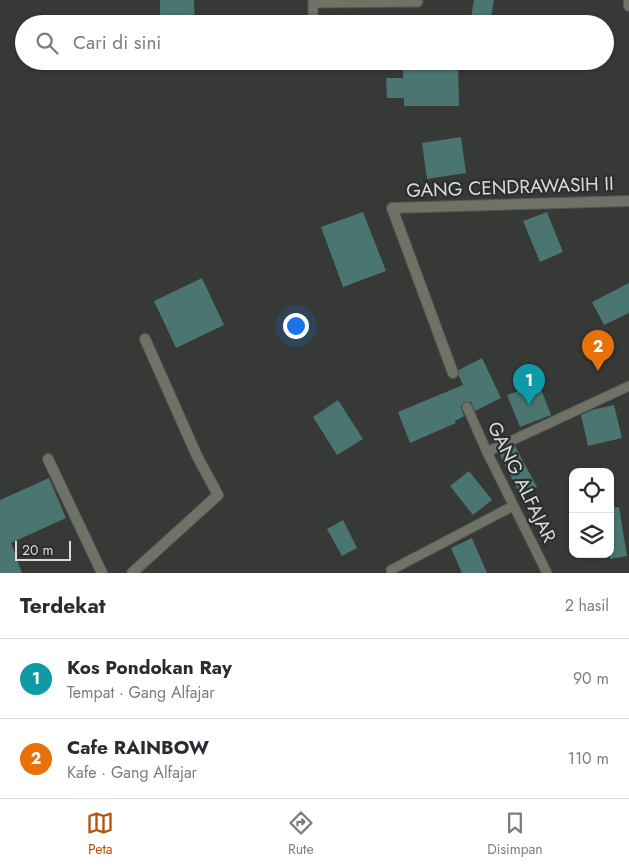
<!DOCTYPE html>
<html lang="id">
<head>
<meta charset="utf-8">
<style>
  :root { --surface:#fff; --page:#f7f7f7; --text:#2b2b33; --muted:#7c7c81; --line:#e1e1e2; --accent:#b45309 }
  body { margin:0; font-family:Jost,sans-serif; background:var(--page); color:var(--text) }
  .controls { position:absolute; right:15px; bottom:15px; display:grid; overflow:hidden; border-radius:10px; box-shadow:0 1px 4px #0004 }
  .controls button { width:45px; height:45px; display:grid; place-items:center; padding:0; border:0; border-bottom:1px solid var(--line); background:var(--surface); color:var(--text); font:25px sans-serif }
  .scale { position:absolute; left:15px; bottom:12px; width:56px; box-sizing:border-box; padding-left:5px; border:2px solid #d9dbd9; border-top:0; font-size:14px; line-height:18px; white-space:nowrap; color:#d9dbd9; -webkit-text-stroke:4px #2b2e2c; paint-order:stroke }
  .you { position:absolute; left:295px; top:325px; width:18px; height:18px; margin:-12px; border:4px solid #fff; border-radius:50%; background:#1a73e8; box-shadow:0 0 0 8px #1a73e833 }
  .badge { display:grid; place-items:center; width:32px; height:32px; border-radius:50%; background:var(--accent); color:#fff; font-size:16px; font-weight:700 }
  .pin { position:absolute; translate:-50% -41px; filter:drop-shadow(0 1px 2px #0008) }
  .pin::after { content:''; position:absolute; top:26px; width:18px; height:15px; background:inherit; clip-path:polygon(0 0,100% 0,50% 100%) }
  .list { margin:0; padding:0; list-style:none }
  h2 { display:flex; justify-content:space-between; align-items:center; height:65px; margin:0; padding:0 20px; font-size:21px }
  h2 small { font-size:16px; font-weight:400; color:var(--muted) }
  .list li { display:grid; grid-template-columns:32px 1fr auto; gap:15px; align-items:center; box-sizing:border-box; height:80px; padding:0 20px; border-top:1px solid var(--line) }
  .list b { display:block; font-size:19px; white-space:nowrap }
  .list p { margin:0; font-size:16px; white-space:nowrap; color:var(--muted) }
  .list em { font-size:16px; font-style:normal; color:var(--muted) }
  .icon { flex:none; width:28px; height:28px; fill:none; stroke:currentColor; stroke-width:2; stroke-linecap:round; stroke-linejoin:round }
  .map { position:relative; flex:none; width:629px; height:573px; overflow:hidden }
  .search { position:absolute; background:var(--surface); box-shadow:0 1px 4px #0004; left:15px; right:15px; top:15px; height:55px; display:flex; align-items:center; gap:12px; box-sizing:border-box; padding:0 18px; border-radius:28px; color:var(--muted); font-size:19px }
  .sheet { height:225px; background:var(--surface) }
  nav { display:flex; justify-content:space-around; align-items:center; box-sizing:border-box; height:70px; border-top:1px solid var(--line); background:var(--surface); font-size:14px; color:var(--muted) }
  nav a { display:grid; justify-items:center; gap:2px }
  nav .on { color:var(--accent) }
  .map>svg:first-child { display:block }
</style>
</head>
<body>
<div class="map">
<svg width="629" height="573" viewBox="0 0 629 573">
  <rect width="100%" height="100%" fill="#363936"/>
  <g fill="#4a7570">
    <path d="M160,0H194L195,24H160Z"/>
    <path d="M474,0H494L490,24H470Z"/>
    <path d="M443,61H458L459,106H404V98H387L386,78H403V70L444,69Z"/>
    <path d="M461,137L466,173L427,179L422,143Z"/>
    <path d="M363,212L386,271L343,287L321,227Z"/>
    <path d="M547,212L563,252L540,262L523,221Z"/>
    <path d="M202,278L224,325L176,348L154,301Z"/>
    <path d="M629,283V313L604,325L592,302Z"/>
    <path d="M482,358L501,398L475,411L471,402H464L461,407L464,416L455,421L456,423L410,443L398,412L463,385L459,376V370Z"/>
    <path d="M539,384L551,415L520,427L507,395Z"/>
    <path d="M338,400L363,439L337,455L313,417Z"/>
    <path d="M614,405L622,438L588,446L581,415L592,410Z"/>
    <path d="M515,446L537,487L521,496L499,453Z"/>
    <path d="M469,471L492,500L473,515L450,486Z"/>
    <path d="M49,478L66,518L11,543L22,573H0V500Z"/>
    <path d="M619,507L627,556L610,559V508Z"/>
    <path d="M343,520L357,548L342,556L327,529Z"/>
    <path d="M472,538L487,573H462L451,548Z"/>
  </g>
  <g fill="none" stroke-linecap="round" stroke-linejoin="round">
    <defs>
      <g id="lane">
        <path d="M313,3L418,2"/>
        <path d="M313,24V0"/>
        <path d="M197,62L252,61"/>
        <path d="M467,407L487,452L547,573"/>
        <path d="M487,452L629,386"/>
        <path d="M391,570L513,506"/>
      </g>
      <g id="street">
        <path d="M629,0V6"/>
        <path d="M453,373L392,208L629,201"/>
        <path d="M48,459L102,573"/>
        <path d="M132,573L218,495L197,456L145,339"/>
      </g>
    </defs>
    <use href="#lane" stroke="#535653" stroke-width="11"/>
    <use href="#street" stroke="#535653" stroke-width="12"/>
    <use href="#lane" stroke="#6e7366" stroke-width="9"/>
    <use href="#street" stroke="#6e7366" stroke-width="10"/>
  </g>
  <g text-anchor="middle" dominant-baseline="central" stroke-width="4.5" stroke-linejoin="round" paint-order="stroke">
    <g font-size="19" fill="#d9dbd9" stroke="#2b2e2c">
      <text transform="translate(510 187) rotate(-2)">GANG CENDRAWASIH II</text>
      <text transform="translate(522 482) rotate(64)">GANG ALFAJAR</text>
    </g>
  </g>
</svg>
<div class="controls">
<button><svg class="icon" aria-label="locate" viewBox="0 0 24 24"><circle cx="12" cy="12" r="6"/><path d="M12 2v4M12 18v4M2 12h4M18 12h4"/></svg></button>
<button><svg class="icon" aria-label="layers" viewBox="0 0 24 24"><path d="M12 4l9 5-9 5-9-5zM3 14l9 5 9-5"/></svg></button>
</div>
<div class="scale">20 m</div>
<div class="you"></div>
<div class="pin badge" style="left:529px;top:405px;background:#0f9aa8">1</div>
<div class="pin badge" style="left:598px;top:371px;background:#e8710a">2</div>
<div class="search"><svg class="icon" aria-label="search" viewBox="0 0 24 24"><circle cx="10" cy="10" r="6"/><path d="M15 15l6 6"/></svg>Cari di sini</div>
</div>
<section class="sheet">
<h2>Terdekat<small>2 hasil</small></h2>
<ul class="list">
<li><span class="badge" style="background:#0f9aa8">1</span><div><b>Kos Pondokan Ray</b><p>Tempat · Gang Alfajar</p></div><em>90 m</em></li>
<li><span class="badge" style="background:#e8710a">2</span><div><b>Cafe RAINBOW</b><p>Kafe · Gang Alfajar</p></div><em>110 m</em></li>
</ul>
</section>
<nav>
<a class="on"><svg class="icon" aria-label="map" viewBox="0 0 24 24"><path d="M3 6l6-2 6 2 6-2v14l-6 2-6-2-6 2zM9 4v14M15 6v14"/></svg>Peta</a>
<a><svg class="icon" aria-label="directions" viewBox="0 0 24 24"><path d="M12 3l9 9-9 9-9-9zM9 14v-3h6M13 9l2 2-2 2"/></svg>Rute</a>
<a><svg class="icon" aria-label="saved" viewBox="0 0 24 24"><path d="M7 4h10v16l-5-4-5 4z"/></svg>Disimpan</a>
</nav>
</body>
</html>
